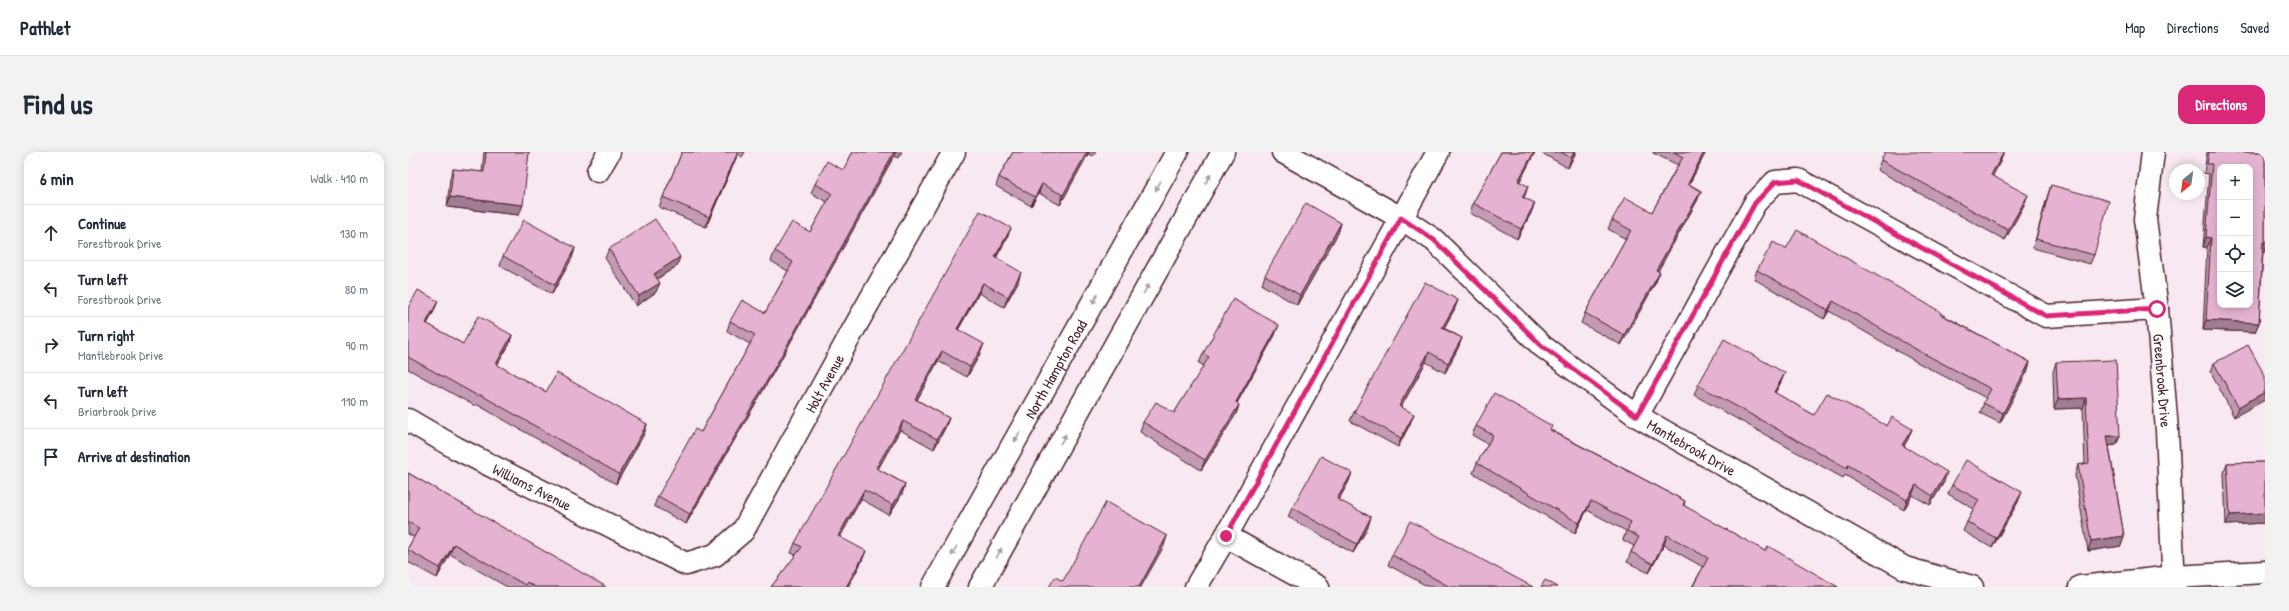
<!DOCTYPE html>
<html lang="en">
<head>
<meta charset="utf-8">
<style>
  :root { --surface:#fff; --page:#f2f2f3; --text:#1f2937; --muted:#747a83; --line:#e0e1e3; --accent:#db2777 }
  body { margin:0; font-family:"Patrick Hand",sans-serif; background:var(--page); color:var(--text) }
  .controls { position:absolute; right:12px; top:12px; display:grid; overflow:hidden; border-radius:8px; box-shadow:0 2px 10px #0003 }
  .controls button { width:36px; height:36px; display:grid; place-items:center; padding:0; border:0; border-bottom:1px solid var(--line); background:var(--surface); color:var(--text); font:20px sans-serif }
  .compass { position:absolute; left:1761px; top:12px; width:36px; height:36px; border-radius:50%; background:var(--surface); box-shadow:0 2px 10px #0003; rotate:209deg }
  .stop { position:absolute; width:12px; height:12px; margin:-9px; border:3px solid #db2777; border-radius:50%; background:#fff }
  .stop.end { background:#db2777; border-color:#fff; box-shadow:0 1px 4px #0008 }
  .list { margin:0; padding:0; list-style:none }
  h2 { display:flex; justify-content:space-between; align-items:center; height:52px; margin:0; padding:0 16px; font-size:17px }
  h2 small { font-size:13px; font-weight:400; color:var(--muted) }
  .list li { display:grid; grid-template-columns:26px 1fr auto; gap:12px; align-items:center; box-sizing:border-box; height:56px; padding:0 16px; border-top:1px solid var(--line) }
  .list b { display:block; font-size:15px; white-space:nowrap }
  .list p { margin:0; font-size:13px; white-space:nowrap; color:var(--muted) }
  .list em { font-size:13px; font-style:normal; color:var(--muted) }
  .icon { flex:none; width:22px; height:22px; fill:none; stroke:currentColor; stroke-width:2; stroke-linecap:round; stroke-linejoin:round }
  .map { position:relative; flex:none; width:1857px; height:435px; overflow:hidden; border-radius:12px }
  header { display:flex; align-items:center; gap:24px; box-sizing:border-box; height:56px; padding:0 20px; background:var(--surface); border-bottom:1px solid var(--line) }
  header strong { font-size:19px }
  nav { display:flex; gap:22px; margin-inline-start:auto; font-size:14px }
  .intro { display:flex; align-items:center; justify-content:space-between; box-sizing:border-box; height:96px; padding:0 24px }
  h1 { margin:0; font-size:28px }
  .button { padding:10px 18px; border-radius:12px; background:var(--accent); color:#fff; font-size:14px; font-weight:700 }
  main { display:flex; gap:24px; padding:0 24px }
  aside { flex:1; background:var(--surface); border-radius:12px; box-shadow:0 2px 10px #0003 }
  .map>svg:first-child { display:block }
</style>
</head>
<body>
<header>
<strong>Pathlet</strong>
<nav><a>Map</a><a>Directions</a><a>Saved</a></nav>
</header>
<div class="intro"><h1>Find us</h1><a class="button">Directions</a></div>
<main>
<aside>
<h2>6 min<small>Walk · 410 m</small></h2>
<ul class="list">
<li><svg class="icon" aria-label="ahead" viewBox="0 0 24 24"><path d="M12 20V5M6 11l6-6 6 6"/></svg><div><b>Continue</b><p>Forestbrook Drive</p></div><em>130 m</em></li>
<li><svg class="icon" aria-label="left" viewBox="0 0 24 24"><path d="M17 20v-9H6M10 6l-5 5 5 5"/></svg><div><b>Turn left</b><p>Forestbrook Drive</p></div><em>80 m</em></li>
<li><svg class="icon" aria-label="right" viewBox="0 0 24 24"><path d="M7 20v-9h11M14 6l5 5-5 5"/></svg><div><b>Turn right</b><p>Mantlebrook Drive</p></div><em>90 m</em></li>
<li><svg class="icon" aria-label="left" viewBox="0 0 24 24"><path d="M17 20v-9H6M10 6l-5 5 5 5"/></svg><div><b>Turn left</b><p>Briarbrook Drive</p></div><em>110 m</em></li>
<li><svg class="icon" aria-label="arrive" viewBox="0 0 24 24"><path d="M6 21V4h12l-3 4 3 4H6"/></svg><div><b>Arrive at destination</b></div></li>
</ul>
</aside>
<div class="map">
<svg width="1857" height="435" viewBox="0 0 1857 435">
  <rect width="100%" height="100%" fill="#f7e8f1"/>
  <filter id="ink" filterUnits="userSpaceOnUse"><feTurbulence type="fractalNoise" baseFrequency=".025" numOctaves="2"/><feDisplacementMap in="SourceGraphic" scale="8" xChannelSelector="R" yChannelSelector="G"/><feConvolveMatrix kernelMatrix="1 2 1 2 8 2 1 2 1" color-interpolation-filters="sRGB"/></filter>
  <g filter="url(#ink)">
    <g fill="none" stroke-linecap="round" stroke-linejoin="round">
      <defs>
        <g id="minor">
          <path id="s1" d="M1745,0L1737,67L1749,157L1759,278L1766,435"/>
          <path d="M190,19L201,0"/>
          <path d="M1229,264L1347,51L1367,30L1390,28L1638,164L1749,157"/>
          <path id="s2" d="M0,268L48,296L278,412L307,403L335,379L448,173L546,0"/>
          <path d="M818,384L910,435"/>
          <path d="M788,435L818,384L1030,0"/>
        </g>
        <g id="tertiary">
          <path id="s3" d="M875,0L993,66L1026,88L1134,194L1229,264L1497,416L1564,435"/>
          <path d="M1672,435L1766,425L1857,420"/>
        </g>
        <g id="secondary">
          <path id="s4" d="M525,435L769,0"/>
          <path d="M572,435L815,0"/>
        </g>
      </defs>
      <use href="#minor" stroke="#4a1f2b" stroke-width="25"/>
      <use href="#tertiary" stroke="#4a1f2b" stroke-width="25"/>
      <use href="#secondary" stroke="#4a1f2b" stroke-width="25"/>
      <use href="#minor" stroke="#fff" stroke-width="22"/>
      <use href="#tertiary" stroke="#fff" stroke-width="22"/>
      <use href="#secondary" stroke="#fff" stroke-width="22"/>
    </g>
    <g fill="#c59ab4" stroke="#4a1f2b">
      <path d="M76,0H121L111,63L39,55L42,26L45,17L74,20Z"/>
      <path d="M274,0H337L334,5L330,2L298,75L251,55L255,45Z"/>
      <path d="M445,0H494L490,6L486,4L372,209L278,372L246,354L250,344L293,280L342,192L319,179L322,169L357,161L380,119L363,109L367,99L402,80L419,50L403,41L407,32L435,18Z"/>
      <path d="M605,0H688L685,4L680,2L652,53L631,41L623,54L588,34L591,25Z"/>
      <path d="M1093,0H1127L1111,30L1116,45L1123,61L1109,87L1062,61L1065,51Z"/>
      <path d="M1132,0H1168L1160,16Z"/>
      <path d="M1245,0H1298L1281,32L1293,39L1289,49L1250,119L1248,130L1213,193L1173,171L1177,161L1218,87L1200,77L1204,68L1244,60L1270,13L1245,1Z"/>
      <path d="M1596,0L1592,10L1584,24L1616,53L1597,88L1469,18L1473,8Z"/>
      <path d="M1799,0H1857V100H1855L1851,171L1847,180L1795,178L1799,95H1795L1801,22L1796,21Z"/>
      <path d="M1643,33L1686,103L1682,112L1625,96L1640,42Z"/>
      <path d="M933,71L930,81L889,153L854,133L857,123Z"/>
      <path d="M599,86L588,106L610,130L596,155L571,141L550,178L572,202L559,225L530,209L509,248L541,266L537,276L526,297L492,278L470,317L497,332L494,342L481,363L453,347L432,385L454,409L440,435H363L388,403L383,401L387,391Z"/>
      <path d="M167,96L164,106L144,142L92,114L95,104Z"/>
      <path d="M201,97L269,114L249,127L248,140L228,154L197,106Z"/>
      <path d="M1378,97L1533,162L1622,210L1619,220L1592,271L1572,261L1578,246L1507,209L1421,159L1416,167L1346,127L1349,118Z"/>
      <path d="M1050,148L1046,158L1036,176L1054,186L1050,196L1037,221L1018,210L993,255L1002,272L990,295L942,269L946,260Z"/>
      <path d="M0,156L26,159L19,172L55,192L104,183L101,193L89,213L138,240L239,272L236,282L208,332L68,252L67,254L0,217Z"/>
      <path d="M867,183L829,251L831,253L828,262L793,318L732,280L735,270L766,261L796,214L791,211L795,202Z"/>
      <path d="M1648,210L1712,284L1708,293L1701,294L1716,384L1713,394L1680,399L1667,323L1670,313L1677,312L1675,256L1646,257L1645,220Z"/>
      <path d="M1806,211L1857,224L1826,265L1803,220Z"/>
      <path d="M1373,230L1367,241L1406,263L1479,274L1504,277L1500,287L1496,294L1536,330L1522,353L1504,343L1496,358L1437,323L1435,326L1286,243L1290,233Z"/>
      <path d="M1068,274L1143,278L1277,349L1276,354L1357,399L1430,435H1284L1295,415L1256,393L1241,421L1219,410L1223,400L1226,394L1215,388L1218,379L1179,358L1167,381L1065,321L1069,311L1080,292L1064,283Z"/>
      <path d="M1857,310V371L1818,373L1816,321L1819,311Z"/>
      <path d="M0,321L197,435H99L42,402L29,426L0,410V396L6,385L0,382Z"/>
      <path d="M944,321L940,331L931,347L960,375L945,401L880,365L884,356Z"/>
      <path d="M1544,333L1610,350L1584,396L1555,379L1559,370L1566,357L1540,342Z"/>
      <path d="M984,403L1125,435H1021L980,413Z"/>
    </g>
    <g fill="#a07d92" stroke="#4a1f2b">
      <path d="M330,0L298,75L301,65Z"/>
      <path d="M486,0H488L486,4L372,209L278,372L282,362Z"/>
      <path d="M679,0H681L680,2L652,53L655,43Z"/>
      <path d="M1126,0H1127L1107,39L1110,29Z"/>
      <path d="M1166,0H1168L1160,16L1163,6Z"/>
      <path d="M1296,0H1298L1276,42L1280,32Z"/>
      <path d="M1596,0L1592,10L1580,33L1583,23Z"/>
      <path d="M634,32L631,41L623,54L627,45Z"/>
      <path d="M1120,34L1117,44L1111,54L1114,45Z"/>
      <path d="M1293,39L1289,49L1245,128L1248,118Z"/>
      <path d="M1620,43L1616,53L1597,88L1600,78Z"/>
      <path d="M42,45L115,53L111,63L39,55Z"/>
      <path d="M1127,51L1123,61L1109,87L1113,77Z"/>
      <path d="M933,71L930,81L889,153L892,143Z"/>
      <path d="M603,76L599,86L583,115L587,105Z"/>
      <path d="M1798,85L1803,86L1799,95H1795Z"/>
      <path d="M1855,90H1857V100H1852Z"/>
      <path d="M167,96L164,106L144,142L147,133Z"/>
      <path d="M272,105L269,114L242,131L246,122Z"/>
      <path d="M613,120L610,130L596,155L600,145Z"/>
      <path d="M1252,120L1248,130L1213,193L1216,183Z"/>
      <path d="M252,131L248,140L228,154L231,144Z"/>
      <path d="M575,131L571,141L545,186L549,177Z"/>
      <path d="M1050,148L1046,158L1031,185L1034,176Z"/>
      <path d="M30,149L26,159L14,181L18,171Z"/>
      <path d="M1425,149L1421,159L1416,167L1420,158Z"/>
      <path d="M1798,168L1851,171L1847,180L1795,178Z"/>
      <path d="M871,173L867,183L824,260L828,250Z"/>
      <path d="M104,183L101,193L84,222L88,212Z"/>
      <path d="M1054,186L1050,196L1037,221L1040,211Z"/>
      <path d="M576,192L572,202L559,225L562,215Z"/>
      <path d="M534,199L530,209L504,257L507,247Z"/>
      <path d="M1021,200L1018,210L988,264L991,254Z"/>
      <path d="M1622,210L1619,220L1592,271L1595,261Z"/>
      <path d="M1377,221L1373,230L1362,250L1366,240Z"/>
      <path d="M1857,240V248L1826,265L1830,255Z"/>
      <path d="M1678,246L1675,256L1646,257L1650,247Z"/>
      <path d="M831,253L828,262L793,318L797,308Z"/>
      <path d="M1006,262L1002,272L990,295L993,286Z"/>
      <path d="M541,266L537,276L526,297L529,287Z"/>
      <path d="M495,269L492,278L465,326L468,316Z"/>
      <path d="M239,272L236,282L208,332L211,322Z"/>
      <path d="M1504,277L1500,287L1490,303L1494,293Z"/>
      <path d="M1699,284H1712L1708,293L1696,294Z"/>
      <path d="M1539,320L1536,330L1522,353L1525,344Z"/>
      <path d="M944,321L940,331L926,356L929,347Z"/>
      <path d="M497,332L494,342L481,363L485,353Z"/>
      <path d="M1508,333L1504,343L1496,358L1499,348Z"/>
      <path d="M456,338L453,347L427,394L430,384Z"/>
      <path d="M1614,340L1610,350L1584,396L1588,386Z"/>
      <path d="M1183,349L1179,358L1167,381L1171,371Z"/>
      <path d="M1857,361V371L1818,373L1822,363Z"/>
      <path d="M963,365L960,375L945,401L949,392Z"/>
      <path d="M1259,383L1256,393L1241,421L1245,412Z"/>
      <path d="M759,384L756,394L733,435H731Z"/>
      <path d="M1716,384L1713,394L1680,399L1683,389Z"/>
      <path d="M46,392L42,402L29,426L32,416Z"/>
      <path d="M458,399L454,409L440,435H438Z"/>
    </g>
    <g fill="#e5b3d1" stroke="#4a1f2b" fill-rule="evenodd">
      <path d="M78,0H121L115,53L42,45L45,17L76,20Z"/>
      <path d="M274,0H330L301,65L255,45Z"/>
      <path d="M445,0H486L376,199L282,362L250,344L287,277L293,280L347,183L322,169L334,148L357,161L385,110L367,99L384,70L402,80L424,41L407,32L419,9L435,18Z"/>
      <path d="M605,0H679L655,43L634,32L627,45L591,25Z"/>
      <path d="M1093,0H1126L1110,29L1120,34L1114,45L1127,51L1113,77L1065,51Z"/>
      <path d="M1153,0H1166L1163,6Z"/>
      <path d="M1266,0H1296L1280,32L1293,39L1248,118L1252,120L1216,183L1177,161L1223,78L1204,68L1217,45L1244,60L1275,5Z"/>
      <path d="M1477,0H1596L1583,23L1620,43L1600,78L1473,8Z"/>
      <path d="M1801,0H1857V90H1855L1851,171L1798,168L1803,86L1798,85L1804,12H1799ZM1812,15H1842V153H1812Z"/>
      <path d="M1643,33L1701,49L1686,103L1628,87Z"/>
      <path d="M898,51L933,71L892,143L857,123Z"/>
      <path d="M572,59L603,76L587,105L613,120L600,145L575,131L549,177L576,192L562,215L534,199L507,247L541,266L529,287L495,269L468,316L497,332L485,353L456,338L430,384L458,399L438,435H363L394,395L387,391Z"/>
      <path d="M247,67L272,105L246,122L252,131L231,144L201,97Z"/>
      <path d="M116,68L167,96L147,133L95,104Z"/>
      <path d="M1389,78L1533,160L1532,162L1622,210L1595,261L1575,251L1583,237L1511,199L1425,149L1420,158L1349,118L1365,90L1378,97Z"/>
      <path d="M1017,130L1050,148L1034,176L1054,186L1040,211L1021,200L991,254L1006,262L993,286L946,260Z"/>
      <path d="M10,138L30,149L18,171L55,192L70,164L104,183L88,212L138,240L149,221L239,272L211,322L71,242L70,244L0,205V156Z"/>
      <path d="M825,147L871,173L828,250L831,253L797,308L735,270L748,250L766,261L801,205L795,202Z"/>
      <path d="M1316,187L1377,221L1366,240L1406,263L1419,241L1479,274L1484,265L1504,277L1494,293L1539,320L1525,344L1508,333L1499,348L1440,313L1439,316L1290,233Z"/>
      <path d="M1840,193L1857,224V240L1830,255L1806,211Z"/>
      <path d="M1708,208L1712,284H1699L1716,384L1683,389L1670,313L1681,311L1678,246L1650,247L1648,210Z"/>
      <path d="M1086,241L1144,274L1142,278L1277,349L1275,353L1357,399L1360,394L1430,435H1286L1285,434L1300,406L1259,383L1245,412L1223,400L1231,385L1219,379L1223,370L1183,349L1171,371L1069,311L1085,283L1068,274Z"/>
      <path d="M913,304L944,321L929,347L963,365L949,392L884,356Z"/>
      <path d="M1558,308L1614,340L1588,386L1559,370L1571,348L1544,333Z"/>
      <path d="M1857,310V361L1822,363L1819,311Z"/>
      <path d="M0,321L197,434V435H127L119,430L117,433L46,392L32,416L0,398V396L11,376L0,370Z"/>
      <path d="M698,350L759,384L731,435H641L647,425L655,429Z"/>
      <path d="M1002,369L1125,435H1042L984,403Z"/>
      <path d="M1137,428L1150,435H1133Z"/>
    </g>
    <defs><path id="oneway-solid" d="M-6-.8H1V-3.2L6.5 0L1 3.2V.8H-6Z"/></defs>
    <g fill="#ae9aa0">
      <use href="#oneway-solid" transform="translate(800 27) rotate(-61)"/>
      <use href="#oneway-solid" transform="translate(750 34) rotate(119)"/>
      <use href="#oneway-solid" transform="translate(738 137) rotate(-61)"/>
      <use href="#oneway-solid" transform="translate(687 147) rotate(119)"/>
      <use href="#oneway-solid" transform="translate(609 285) rotate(119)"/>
      <use href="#oneway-solid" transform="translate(655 287) rotate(-61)"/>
      <use href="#oneway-solid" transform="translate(546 399) rotate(119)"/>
      <use href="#oneway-solid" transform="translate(591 401) rotate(-61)"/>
    </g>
  </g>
  <g fill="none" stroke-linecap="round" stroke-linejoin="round" filter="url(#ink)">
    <path stroke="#db2777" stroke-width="5" d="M818,384L993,66L1026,88L1134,194L1229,264L1347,51L1367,30L1390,28L1638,164L1749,157"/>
  </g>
  <g text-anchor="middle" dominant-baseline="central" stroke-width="3" stroke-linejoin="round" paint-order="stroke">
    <g font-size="15" fill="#4a1f2b" stroke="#fff">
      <text stroke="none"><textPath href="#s4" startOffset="250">North Hampton Road</textPath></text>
      <text stroke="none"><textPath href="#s1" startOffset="230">Greenbrook Drive</textPath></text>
      <text stroke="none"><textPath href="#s2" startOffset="549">Holt Avenue</textPath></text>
      <text stroke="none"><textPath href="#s3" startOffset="507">Mantlebrook Drive</textPath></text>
      <text stroke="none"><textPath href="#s2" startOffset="141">Williams Avenue</textPath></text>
    </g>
  </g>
</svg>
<div class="controls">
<button>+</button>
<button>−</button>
<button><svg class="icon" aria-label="locate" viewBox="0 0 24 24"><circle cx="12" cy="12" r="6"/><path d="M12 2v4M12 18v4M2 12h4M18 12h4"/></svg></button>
<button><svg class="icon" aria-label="layers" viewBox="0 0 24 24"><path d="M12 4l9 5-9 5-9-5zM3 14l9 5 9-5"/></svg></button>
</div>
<svg class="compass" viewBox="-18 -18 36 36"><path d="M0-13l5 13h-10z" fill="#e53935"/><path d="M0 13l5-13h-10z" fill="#747a83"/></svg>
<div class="stop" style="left:1749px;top:157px"></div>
<div class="stop end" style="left:818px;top:384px"></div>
</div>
</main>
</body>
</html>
